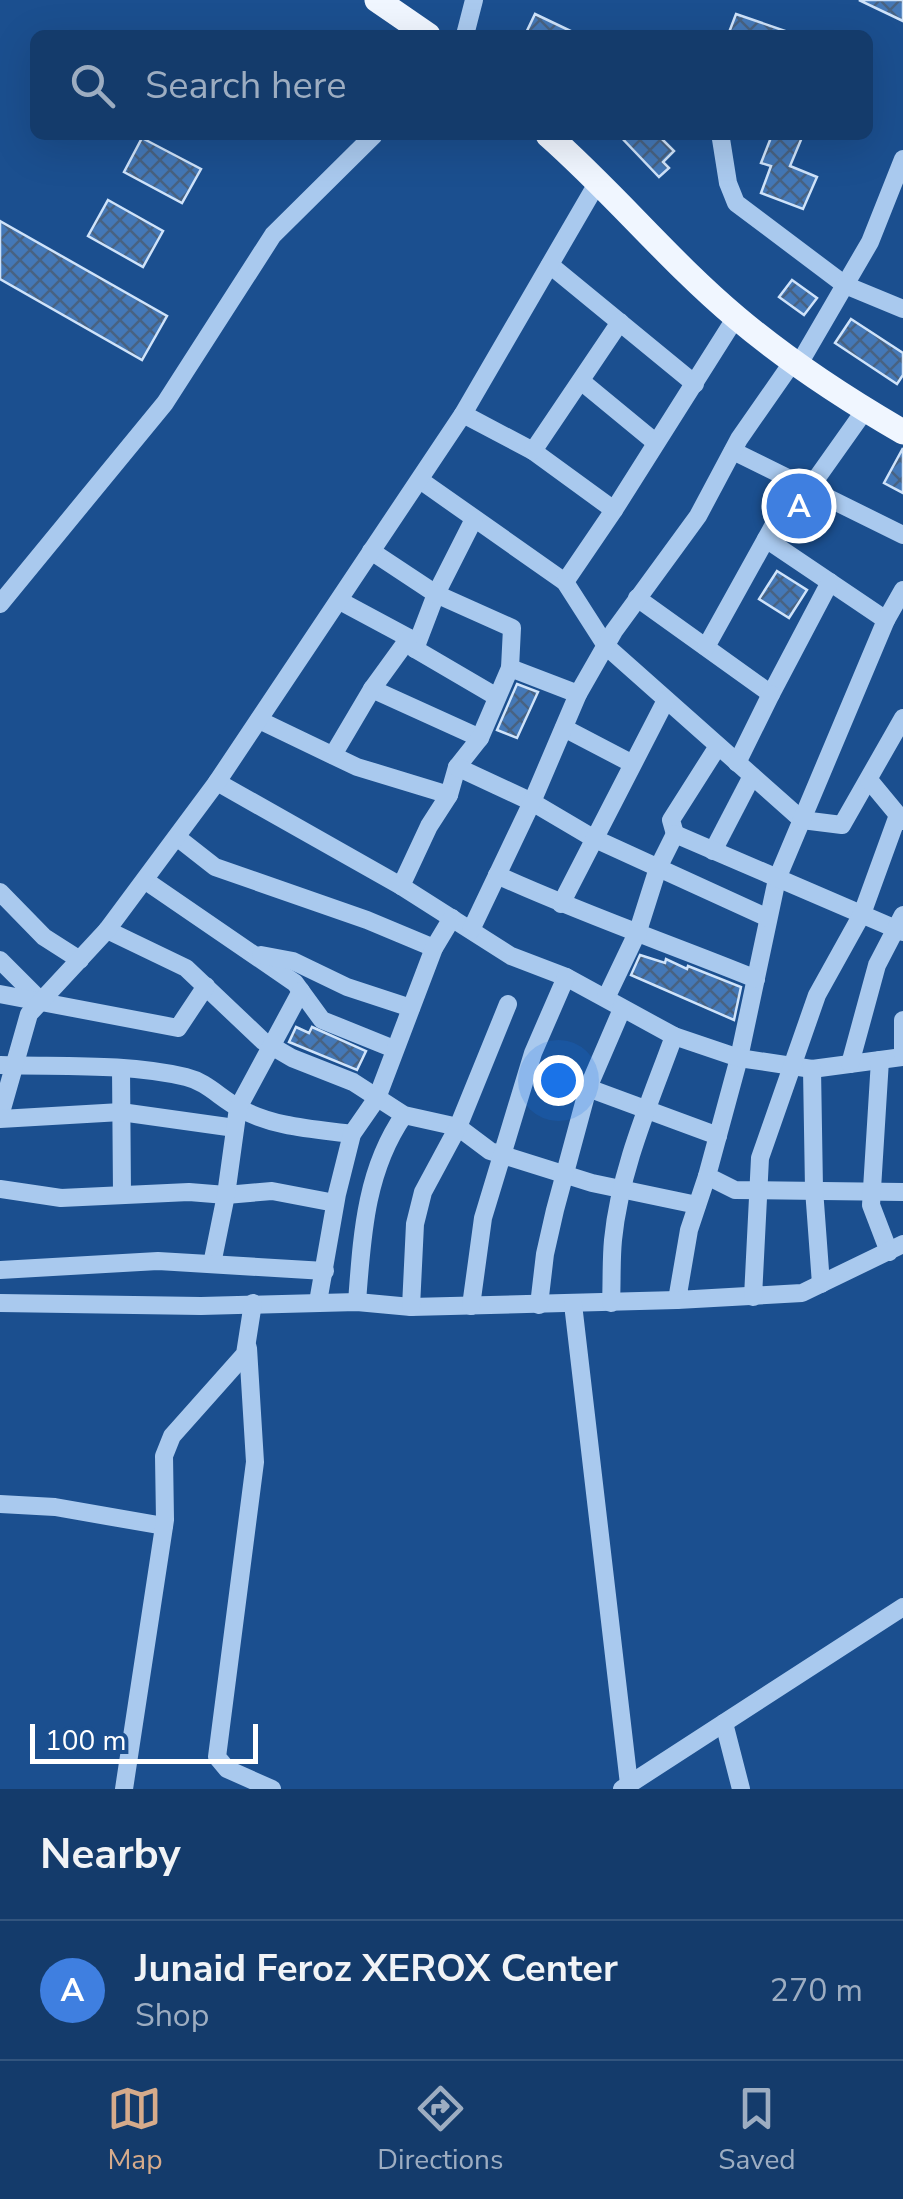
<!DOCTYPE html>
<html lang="en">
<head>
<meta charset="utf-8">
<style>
  :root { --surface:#143b6b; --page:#214673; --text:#f1f3f6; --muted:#9dadc1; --line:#33557e; --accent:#d6ab8b }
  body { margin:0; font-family:"Nunito Sans",sans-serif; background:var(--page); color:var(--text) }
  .scale { position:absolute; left:30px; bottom:25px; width:228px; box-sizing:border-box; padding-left:10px; border:5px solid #fff; border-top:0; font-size:28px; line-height:35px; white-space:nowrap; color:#fff; -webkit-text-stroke:8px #1b4f8f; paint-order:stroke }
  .you { position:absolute; left:558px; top:1080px; width:35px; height:35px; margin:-25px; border:8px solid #fff; border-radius:50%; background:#1a73e8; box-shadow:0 0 0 15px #1a73e833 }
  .badge { display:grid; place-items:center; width:65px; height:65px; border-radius:50%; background:var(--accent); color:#fff; font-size:32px; font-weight:700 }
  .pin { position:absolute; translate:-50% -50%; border:5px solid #fff; box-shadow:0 2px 10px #0006 }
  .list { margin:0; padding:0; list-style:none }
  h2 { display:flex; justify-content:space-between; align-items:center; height:130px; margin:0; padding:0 40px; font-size:42px }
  h2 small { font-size:32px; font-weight:400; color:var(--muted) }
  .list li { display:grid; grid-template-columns:65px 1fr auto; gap:30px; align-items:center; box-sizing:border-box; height:140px; padding:0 40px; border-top:2px solid var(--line) }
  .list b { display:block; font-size:38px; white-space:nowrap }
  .list p { margin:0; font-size:32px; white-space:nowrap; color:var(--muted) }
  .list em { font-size:32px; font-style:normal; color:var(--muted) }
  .icon { flex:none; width:55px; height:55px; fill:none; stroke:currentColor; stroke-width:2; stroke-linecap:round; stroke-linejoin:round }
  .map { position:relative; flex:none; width:903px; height:1789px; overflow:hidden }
  .search { position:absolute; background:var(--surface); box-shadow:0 10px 40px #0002; left:30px; right:30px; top:30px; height:110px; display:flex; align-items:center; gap:25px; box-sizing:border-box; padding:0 35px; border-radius:15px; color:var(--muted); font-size:38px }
  .sheet { height:270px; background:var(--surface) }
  nav { display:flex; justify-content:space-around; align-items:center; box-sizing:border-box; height:140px; border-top:2px solid var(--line); background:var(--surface); font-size:28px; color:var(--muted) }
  nav a { display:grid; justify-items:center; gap:5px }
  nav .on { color:var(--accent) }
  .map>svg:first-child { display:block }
</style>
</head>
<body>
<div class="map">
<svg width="903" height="1789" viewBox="0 0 903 1789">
  <defs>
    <pattern id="building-cross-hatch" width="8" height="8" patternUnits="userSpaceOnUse" patternTransform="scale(2.5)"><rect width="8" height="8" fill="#4478b7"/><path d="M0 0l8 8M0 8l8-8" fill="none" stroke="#486282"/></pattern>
  </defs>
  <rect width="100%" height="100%" fill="#1b4f8f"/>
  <g fill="url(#building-cross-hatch)" stroke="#cfe3fa" stroke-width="2.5">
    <path d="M859,0H903V21Z"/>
    <path d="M535,14L579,35H525Z"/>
    <path d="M736,14L791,33L790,35H728Z"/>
    <path d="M619,135H658L674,151L663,162L669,168L659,177Z"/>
    <path d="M772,135H803L790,166L817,177L803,209L761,193L771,166L761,163Z"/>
    <path d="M142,138L201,169L182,203L124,172Z"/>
    <path d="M108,200L163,231L143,267L88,236Z"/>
    <path d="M0,221L167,316L142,360L0,279Z"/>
    <path d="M792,280L817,298L804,315L779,297Z"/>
    <path d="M851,319L903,353V375L897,384L835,343Z"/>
    <path d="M903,448V493L884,483Z"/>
    <path d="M777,571L807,590L789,618L759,599Z"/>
    <path d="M517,684L538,692L517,738L497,730Z"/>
    <path d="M640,955L665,963L666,959L687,969L688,966L741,987L734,1020L631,975Z"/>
    <path d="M296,1027L309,1033L312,1027L366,1051L357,1070L289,1042Z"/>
  </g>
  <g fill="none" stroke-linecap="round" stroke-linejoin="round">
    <g stroke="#a9c9ee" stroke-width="18">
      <path d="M465,35L474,0"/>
      <path d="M721,139L728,183L736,203L845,285L903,309"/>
      <path d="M550,265L695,384"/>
      <path d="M799,364L870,242L903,159"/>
      <path d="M581,381L655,442"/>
      <path d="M463,414L533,451L614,510"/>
      <path d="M533,451L620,322"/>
      <path d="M733,451L903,535"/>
      <path d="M420,480L565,582L606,646L802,820L842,825L903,718"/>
      <path d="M809,489L865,410"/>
      <path d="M766,539L886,620"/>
      <path d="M565,582L614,510L736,317"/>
      <path d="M903,590L886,620L777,879L739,1058L707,1176L735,1190L903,1192"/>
      <path d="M637,598L771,694L830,582"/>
      <path d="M340,601L409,638L415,649L497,697"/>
      <path d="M0,604L165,403L273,235L374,135"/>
      <path d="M706,647L797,483"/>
      <path d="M415,649L436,594L474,519"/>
      <path d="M510,668L578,694"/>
      <path d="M372,689L480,738"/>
      <path d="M259,720L357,767L449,795L457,767L480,738L510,668L512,628L436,594L371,551"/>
      <path d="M564,728L631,763"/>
      <path d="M333,755L372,689L409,638"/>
      <path d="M737,763L771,694"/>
      <path d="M457,767L532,802L593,838L768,918"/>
      <path d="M869,780L903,821"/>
      <path d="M217,782L401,886L511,956L566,977L674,1036L739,1058L812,1069L903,1057"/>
      <path d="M675,834L671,820L718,746"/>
      <path d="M178,838L215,867L367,920L434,948"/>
      <path d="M713,851L752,776"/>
      <path d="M497,875C582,914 670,944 756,979"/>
      <path d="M146,881L295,983L322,1020L394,1049"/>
      <path d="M401,886L429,826L449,795"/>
      <path d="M0,892L44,937L80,960"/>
      <path d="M561,904L666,700"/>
      <path d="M107,930L186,968L263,1041L292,1058L353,1082L404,1115L458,1127L490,1151L592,1183L697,1205"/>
      <path d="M471,930L532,802L578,694L614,631L698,516L739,439L794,360"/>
      <path d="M261,955L293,961L347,987L411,1008"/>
      <path d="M0,960L41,1001"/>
      <path d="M0,994L178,1028L206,986"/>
      <path d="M606,998L638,931L658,868L675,834L903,932"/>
      <path d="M903,1020V1056"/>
      <path d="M880,1060L871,1205L889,1252"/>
      <path d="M850,1064L877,965L903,915"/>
      <path d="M0,1065C62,1067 125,1063 186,1077C207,1082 220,1098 239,1108C272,1127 314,1129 352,1134"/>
      <path d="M121,1068L122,1195"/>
      <path d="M812,1069L814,1189L821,1284"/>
      <path d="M588,1088L718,1136"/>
      <path d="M0,1116L29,1014L107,930L217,782L463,414L599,180"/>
      <path d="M0,1119L121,1112L235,1128"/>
      <path d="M707,1176L689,1230L677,1300L802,1293L903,1244"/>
      <path d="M0,1189L61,1198L189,1192L226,1195L272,1191L335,1203"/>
      <path d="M212,1264L226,1195L238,1108L301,991"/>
      <path d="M0,1270L158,1261L325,1271"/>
      <path d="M753,1297L760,1158L817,995L862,914L898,815"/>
      <path d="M318,1302L337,1194L352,1134L377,1098L434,948L452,918"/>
      <path d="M357,1302C362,1237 365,1171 404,1115"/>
      <path d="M0,1303L201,1306L357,1302L411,1307L677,1300"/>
      <path d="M611,1303C612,1282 611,1261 613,1240C620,1169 650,1102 674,1036"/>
      <path d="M573,1304L629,1784"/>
      <path d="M539,1305L545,1254L555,1210L588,1088L622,1009"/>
      <path d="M471,1306L483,1218L533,1053L566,977"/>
      <path d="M411,1307L415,1224L423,1192L458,1127L508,1004"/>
      <path d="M248,1348L255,1462L217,1757L227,1769L272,1789"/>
      <path d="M0,1504L55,1507L164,1526"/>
      <path d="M724,1723L741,1789"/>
      <path d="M124,1789L165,1520L164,1456L172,1436L245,1354L253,1303"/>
      <path d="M622,1789L903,1607"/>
    </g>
    <g stroke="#f0f6ff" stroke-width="25">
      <path d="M377,0L428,35"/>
      <path d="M548,135C614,193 670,262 737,318C788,361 846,399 903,432"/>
    </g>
  </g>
</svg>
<div class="scale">100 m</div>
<div class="you"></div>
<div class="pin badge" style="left:799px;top:506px;background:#3f7fe0">A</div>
<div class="search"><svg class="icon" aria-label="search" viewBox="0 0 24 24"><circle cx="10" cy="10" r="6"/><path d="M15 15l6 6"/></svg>Search here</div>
</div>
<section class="sheet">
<h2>Nearby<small></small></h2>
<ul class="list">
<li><span class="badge" style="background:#3f7fe0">A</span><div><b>Junaid Feroz XEROX Center</b><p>Shop</p></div><em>270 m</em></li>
</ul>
</section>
<nav>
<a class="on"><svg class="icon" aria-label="map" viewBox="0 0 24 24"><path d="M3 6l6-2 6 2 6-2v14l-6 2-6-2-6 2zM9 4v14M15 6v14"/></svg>Map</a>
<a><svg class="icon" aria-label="directions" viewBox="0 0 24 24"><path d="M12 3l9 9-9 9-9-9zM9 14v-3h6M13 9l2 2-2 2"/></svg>Directions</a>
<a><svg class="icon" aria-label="saved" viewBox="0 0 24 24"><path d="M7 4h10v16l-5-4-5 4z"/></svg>Saved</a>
</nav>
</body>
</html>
